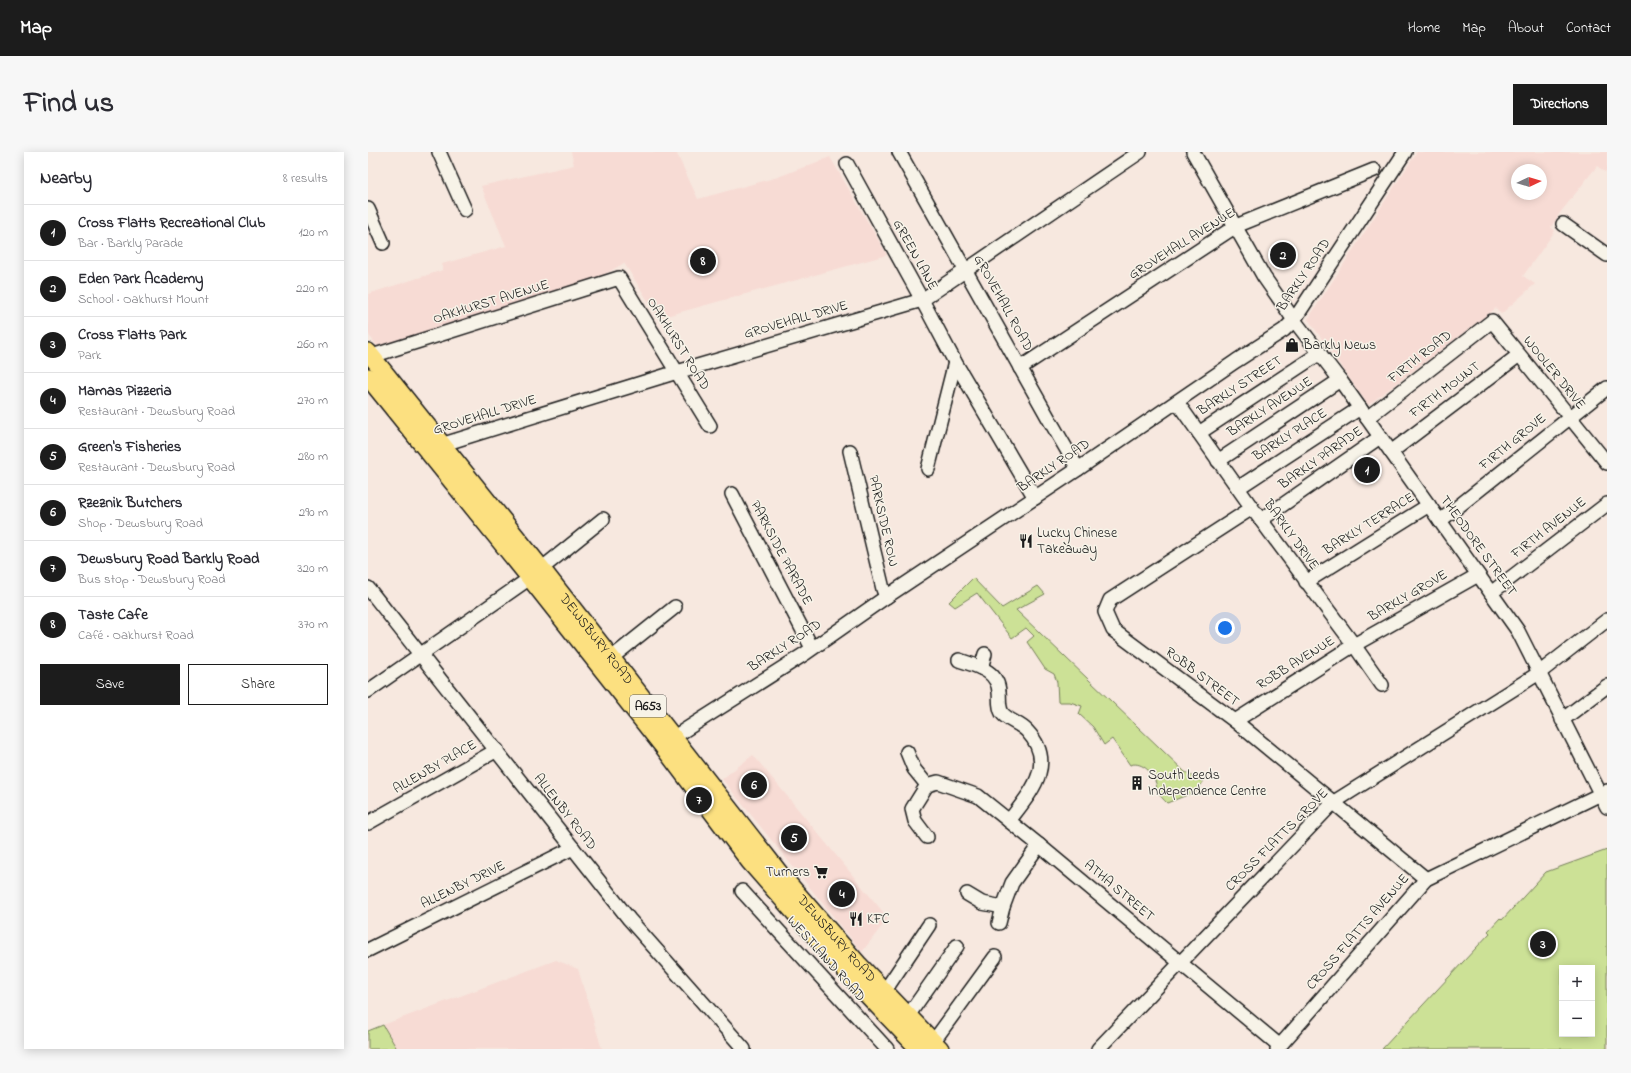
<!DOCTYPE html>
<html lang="en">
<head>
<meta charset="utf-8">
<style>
  :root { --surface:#fff; --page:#f7f7f7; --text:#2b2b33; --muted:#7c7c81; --line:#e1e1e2; --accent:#1c1c1c }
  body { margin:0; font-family:"Indie Flower",sans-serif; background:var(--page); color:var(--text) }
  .controls { position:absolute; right:12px; bottom:12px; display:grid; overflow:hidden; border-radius:0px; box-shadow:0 2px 10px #0003 }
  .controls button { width:36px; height:36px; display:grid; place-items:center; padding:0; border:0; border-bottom:1px solid var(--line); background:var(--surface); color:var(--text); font:20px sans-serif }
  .compass { position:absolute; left:1143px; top:12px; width:36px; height:36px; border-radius:50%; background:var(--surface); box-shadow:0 2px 10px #0003; rotate:86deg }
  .you { position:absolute; left:857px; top:476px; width:14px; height:14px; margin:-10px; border:3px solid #fff; border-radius:50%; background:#1a73e8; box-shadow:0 0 0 6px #1a73e833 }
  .badge { display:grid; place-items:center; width:26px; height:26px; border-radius:50%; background:var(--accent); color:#fff; font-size:13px; font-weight:700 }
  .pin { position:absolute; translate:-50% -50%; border:2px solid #fff; box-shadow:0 1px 4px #0006 }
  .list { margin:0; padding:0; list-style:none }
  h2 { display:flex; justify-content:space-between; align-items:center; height:52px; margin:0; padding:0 16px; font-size:17px }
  h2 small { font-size:13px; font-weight:400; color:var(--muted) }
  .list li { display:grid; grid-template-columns:26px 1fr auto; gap:12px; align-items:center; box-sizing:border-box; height:56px; padding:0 16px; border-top:1px solid var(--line) }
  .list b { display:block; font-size:15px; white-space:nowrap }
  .list p { margin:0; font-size:13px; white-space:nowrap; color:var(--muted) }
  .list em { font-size:13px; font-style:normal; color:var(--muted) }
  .actions { display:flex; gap:8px; padding:12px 16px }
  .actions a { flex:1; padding:9px 0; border:1px solid var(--accent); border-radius:0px; text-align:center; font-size:14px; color:var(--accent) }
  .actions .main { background:var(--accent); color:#fff }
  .map { position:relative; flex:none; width:1239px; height:897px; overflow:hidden; border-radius:0px }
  header { display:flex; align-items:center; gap:24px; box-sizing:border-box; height:56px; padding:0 20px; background:var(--accent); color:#fff }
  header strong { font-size:19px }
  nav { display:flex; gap:22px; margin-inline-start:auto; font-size:14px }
  .intro { display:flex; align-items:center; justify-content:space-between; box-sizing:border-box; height:96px; padding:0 24px }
  h1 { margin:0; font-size:28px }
  .button { padding:10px 18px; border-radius:0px; background:var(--accent); color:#fff; font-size:14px; font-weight:700 }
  main { display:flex; gap:24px; padding:0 24px }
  aside { flex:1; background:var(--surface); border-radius:0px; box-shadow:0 2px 10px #0003 }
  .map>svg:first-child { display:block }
</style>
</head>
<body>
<header>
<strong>Map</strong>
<nav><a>Home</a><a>Map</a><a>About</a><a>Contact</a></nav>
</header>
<div class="intro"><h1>Find us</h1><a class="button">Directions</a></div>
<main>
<aside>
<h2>Nearby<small>8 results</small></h2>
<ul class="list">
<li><span class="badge">1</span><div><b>Cross Flatts Recreational Club</b><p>Bar · Barkly Parade</p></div><em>120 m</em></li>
<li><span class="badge">2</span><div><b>Eden Park Academy</b><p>School · Oakhurst Mount</p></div><em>220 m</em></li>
<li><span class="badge">3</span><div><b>Cross Flatts Park</b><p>Park</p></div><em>260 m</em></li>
<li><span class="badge">4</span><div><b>Mamas Pizzeria</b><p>Restaurant · Dewsbury Road</p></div><em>270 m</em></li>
<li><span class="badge">5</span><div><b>Green's Fisheries</b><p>Restaurant · Dewsbury Road</p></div><em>280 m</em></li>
<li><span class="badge">6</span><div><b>Rzeznik Butchers</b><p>Shop · Dewsbury Road</p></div><em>290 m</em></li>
<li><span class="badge">7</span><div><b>Dewsbury Road Barkly Road</b><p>Bus stop · Dewsbury Road</p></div><em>320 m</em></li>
<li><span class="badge">8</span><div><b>Taste Cafe</b><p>Café · Oakhurst Road</p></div><em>370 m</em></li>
</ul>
<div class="actions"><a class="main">Save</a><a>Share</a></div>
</aside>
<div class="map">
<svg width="1239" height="897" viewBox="0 0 1239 897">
  <rect width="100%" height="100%" fill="#f7e8df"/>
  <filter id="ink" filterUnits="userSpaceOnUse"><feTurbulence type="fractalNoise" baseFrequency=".025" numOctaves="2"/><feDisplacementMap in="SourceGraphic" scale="8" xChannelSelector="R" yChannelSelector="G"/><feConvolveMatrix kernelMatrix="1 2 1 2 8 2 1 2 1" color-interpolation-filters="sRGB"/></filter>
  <g filter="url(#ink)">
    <g fill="#f7dbd4" fill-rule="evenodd">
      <path d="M203,0H308L330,47L410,25L462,5L519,103L291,166L256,111L232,125L10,195L0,182V142L75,118L74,112L138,94L113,34L206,13Z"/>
      <path d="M1049,0H1239V17L1237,20L1229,14L1192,61L1183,75L1187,79L1155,124L1167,132L1133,162L1128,156L1000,253L940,167ZM1149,18H1173V42H1149Z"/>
      <path d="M385,603L520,766L494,800L354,627Z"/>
      <path d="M188,808L210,817L234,897H29L15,873Z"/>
    </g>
    <g fill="#cce196" stroke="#747e59" fill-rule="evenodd">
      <path d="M605,426L634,456L670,434L677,442L648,458L817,620L835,630L829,639L799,651C796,648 791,643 789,639C788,636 789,632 787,629C784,619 772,609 762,613L744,587L736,593L725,575L711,562L714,554L702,550H690L689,530L686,522L677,517L659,490L666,484L658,476L644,486L609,441L587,455L581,450Z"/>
      <path d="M1239,698V897H1014L1122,781L1120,779L1132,766L1134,768L1178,720ZM1194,816H1224V882H1194Z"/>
      <path d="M15,873L29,897H0V879Z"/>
    </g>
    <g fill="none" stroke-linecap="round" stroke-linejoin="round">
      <defs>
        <g id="minor">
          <path d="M71,0L97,58"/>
          <path d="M531,0L681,267L710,317"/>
          <path d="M825,0L896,125L926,168L972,228L1150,479L1239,655"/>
          <path d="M479,12L554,148L587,210L667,346"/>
          <path d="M0,57L15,91"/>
          <path d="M1195,72L1239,103"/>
          <path d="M4,204L251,126L342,274"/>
          <path d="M652,216L868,74L1006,18"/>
          <path d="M809,250L884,356L986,493L1014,533"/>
          <path d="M999,266L1124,169L1239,311"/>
          <path d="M831,281L952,201"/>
          <path d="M66,295L309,220L554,148L772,0"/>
          <path d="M482,299L515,437L518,445"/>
          <path d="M1023,300L1151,203"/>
          <path d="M850,309L972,228"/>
          <path d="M560,317L587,210"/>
          <path d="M870,336L992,256"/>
          <path d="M364,342L444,496"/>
          <path d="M884,356L742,448L737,460L745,478L867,569L1058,727"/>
          <path d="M893,368L1012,285"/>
          <path d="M1072,369L1239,236"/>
          <path d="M938,430L1061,353"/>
          <path d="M0,436L261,767L376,897"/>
          <path d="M1123,441L1239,352"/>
          <path d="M591,508C608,514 630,518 631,540C632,547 630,554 634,561C640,569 652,571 659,579C690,612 662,641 641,669"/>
          <path d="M237,511L307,455"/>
          <path d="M613,516L617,502"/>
          <path d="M0,539L162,426L235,367"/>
          <path d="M1194,568L1239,534"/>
          <path d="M867,569L986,493L1110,423"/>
          <path d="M298,590L438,501L518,445L710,317L868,209L916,178L926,168L1037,0"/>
          <path d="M539,600L546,617L559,633L570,630L610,644L671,693L912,894"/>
          <path d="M0,671L129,598"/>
          <path d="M559,685L547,669L544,657L559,633"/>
          <path d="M374,739L519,897"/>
          <path d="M599,742L614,751L635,755L644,731L671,693"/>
          <path d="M631,771L635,755"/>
          <path d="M0,798L205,696"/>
          <path d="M512,846L561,773"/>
          <path d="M535,871L589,794"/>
          <path d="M560,897L627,805"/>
          <path d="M730,897L966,650L1171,521L1239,468"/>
          <path d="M909,897L1058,727L1239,639"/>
        </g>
        <g id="major">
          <path id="s1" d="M0,200L173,416L412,722L491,813L572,897"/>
          <path d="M0,225L162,426L294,593L382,710L492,835L551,897"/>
        </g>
      </defs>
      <use href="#minor" stroke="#1c1c1c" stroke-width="16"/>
      <use href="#major" stroke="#1c1c1c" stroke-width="20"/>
      <use href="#minor" stroke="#f7f3e8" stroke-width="13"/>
      <use href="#major" stroke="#fce080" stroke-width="17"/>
    </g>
  </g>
  <defs>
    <symbol id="shop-bare" viewBox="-9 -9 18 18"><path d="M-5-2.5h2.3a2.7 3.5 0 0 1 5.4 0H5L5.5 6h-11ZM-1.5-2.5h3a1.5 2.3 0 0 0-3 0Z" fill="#1c1c1c" stroke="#f7f3e8" stroke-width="2.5" paint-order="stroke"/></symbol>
    <symbol id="restaurant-bare" viewBox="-9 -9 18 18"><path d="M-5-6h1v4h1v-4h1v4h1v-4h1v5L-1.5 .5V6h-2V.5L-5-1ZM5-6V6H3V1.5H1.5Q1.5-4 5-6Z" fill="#1c1c1c" stroke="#f7f3e8" stroke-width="2.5" paint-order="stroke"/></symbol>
    <symbol id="building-bare" viewBox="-9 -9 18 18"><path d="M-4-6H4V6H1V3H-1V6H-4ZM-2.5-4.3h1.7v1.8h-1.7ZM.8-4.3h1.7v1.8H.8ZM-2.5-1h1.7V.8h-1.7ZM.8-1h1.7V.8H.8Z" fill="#1c1c1c" stroke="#f7f3e8" stroke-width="2.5" paint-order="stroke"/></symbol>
    <symbol id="supermarket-bare" viewBox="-9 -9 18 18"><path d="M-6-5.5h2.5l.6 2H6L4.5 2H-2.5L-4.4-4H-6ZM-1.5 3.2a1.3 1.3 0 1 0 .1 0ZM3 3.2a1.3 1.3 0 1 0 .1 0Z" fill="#1c1c1c" stroke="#f7f3e8" stroke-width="2.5" paint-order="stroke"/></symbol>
  </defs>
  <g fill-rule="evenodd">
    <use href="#shop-bare" x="914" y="183" width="20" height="20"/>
    <use href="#restaurant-bare" x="648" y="379" width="20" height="20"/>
    <use href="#building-bare" x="759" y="621" width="20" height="20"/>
    <use href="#supermarket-bare" x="443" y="710" width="20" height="20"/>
    <use href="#restaurant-bare" x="478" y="757" width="20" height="20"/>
  </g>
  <g text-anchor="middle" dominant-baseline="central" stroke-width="3" stroke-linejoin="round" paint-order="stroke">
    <rect fill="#f7f3e8" stroke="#5e5c59" stroke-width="1" x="262" y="543" width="36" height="22" rx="3"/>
    <g font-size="13" font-weight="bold" fill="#1c1c1c">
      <text x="280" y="554">A653</text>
    </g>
    <g font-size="14" fill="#1c1c1c" stroke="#f7f3e8">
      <text transform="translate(814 92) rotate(-32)">GROVEHALL AVENUE</text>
      <text transform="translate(547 103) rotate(61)">GREEN LANE</text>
      <text transform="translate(936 123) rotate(-56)">BARKLY ROAD</text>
      <text transform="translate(123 150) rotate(-17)">OAKHURST AVENUE</text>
      <text transform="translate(635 151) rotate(61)">GROVEHALL ROAD</text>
      <text transform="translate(428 168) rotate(-16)">GROVEHALL DRIVE</text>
      <text transform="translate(310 192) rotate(58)">OAKHURST ROAD</text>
      <text transform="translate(1052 205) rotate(-38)">FIRTH ROAD</text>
      <text transform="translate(1186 221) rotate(51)">WOOLER DRIVE</text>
      <text transform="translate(872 234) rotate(-33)">BARKLY STREET</text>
      <text transform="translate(1077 238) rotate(-37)">FIRTH MOUNT</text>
      <text transform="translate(902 255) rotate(-33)">BARKLY AVENUE</text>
      <text transform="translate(117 263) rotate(-17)">GROVEHALL DRIVE</text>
      <text transform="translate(922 283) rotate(-33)">BARKLY PLACE</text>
      <text transform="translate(1145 290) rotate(-39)">FIRTH GROVE</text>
      <text transform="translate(953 306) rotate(-35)">BARKLY PARADE</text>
      <text transform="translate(686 314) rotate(-34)">BARKLY ROAD</text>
      <text transform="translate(515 369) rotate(77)">PARKSIDE ROW</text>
      <text transform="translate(1001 372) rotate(-32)">BARKLY TERRACE</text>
      <text transform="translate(1181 376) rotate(-38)">FIRTH AVENUE</text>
      <text transform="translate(923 383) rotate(54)">BARKLY DRIVE</text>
      <text transform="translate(1110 394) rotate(54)">THEODORE STREET</text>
      <text transform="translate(413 401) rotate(62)">PARKSIDE PARADE</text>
      <text transform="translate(1040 444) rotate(-30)">BARKLY GROVE</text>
      <text stroke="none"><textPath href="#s1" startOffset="367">DEWSBURY ROAD</textPath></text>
      <text transform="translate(417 494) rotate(-33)">BARKLY ROAD</text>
      <text transform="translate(928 511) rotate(-32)">ROBB AVENUE</text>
      <text transform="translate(834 525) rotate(37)">ROBB STREET</text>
      <text transform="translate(67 615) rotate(-30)">ALLENBY PLACE</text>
      <text transform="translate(197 660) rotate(52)">ALLENBY ROAD</text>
      <text transform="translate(909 688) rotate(-45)">CROSS FLATTS GROVE</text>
      <text transform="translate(95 733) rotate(-26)">ALLENBY DRIVE</text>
      <text transform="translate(751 739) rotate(40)">ATHA STREET</text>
      <text transform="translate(990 780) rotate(-49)">CROSS FLATTS AVENUE</text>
      <text stroke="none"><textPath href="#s1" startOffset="751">DEWSBURY ROAD</textPath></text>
      <text transform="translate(458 807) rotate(48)">WESTLAND ROAD</text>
    </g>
    <g font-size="14" fill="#1c1c1c" stroke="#f7f3e8" text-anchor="start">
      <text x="935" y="193">Barkly News</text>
      <text x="669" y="381">Lucky Chinese<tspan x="669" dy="16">Takeaway</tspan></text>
      <text x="780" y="623">South Leeds<tspan x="780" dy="16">Independence Centre</tspan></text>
      <text x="442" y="720" text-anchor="end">Turners</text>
      <text x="499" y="767">KFC</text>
    </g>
  </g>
</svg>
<div class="controls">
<button>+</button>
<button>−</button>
</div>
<svg class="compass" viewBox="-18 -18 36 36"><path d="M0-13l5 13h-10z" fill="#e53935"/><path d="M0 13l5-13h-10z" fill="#7c7c81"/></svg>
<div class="you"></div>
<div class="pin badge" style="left:999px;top:318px">1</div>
<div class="pin badge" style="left:915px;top:103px">2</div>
<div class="pin badge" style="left:1175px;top:792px">3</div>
<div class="pin badge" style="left:474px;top:742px">4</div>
<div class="pin badge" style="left:426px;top:686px">5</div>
<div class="pin badge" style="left:386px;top:633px">6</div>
<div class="pin badge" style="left:331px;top:648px">7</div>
<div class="pin badge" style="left:335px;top:109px">8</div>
</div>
</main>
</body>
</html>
